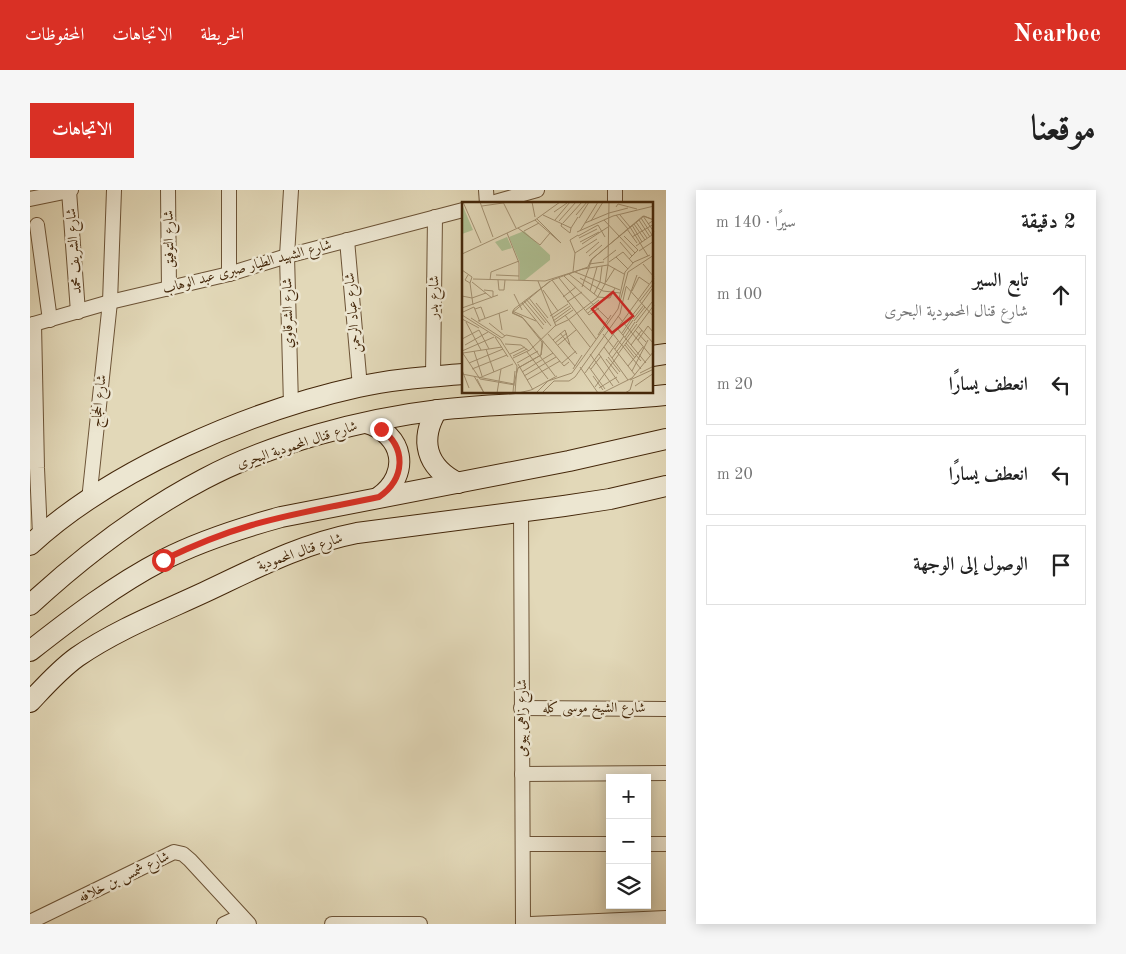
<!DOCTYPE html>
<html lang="ar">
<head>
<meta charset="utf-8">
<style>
  :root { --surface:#fff; --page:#f6f6f6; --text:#222; --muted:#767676; --line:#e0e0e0; --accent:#d93025 }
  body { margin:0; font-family:"Old Standard TT",Amiri,serif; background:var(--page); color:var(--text); direction:rtl }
  .controls { position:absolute; right:15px; bottom:15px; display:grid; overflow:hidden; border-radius:0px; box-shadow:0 2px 12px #0003 }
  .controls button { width:45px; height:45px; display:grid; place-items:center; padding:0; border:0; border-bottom:1px solid var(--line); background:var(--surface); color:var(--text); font:25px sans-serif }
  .stop { position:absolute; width:15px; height:15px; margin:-11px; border:4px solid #d93025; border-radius:50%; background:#fff }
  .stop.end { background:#d93025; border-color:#fff; box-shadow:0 1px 5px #0008 }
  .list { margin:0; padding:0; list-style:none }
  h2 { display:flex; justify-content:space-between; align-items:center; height:65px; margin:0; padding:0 20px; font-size:21px }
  h2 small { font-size:16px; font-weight:400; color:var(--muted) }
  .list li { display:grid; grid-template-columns:32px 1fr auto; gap:15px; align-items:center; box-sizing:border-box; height:80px; margin:0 10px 10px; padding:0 10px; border:1px solid var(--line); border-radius:0px }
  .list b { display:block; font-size:19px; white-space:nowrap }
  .list p { margin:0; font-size:16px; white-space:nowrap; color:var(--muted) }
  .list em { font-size:16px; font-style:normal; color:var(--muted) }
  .icon { flex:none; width:28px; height:28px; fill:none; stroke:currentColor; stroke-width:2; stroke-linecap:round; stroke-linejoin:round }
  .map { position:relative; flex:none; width:636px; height:734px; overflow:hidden; direction:ltr; border-radius:0px }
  header { display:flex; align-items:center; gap:30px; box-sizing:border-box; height:70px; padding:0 25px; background:var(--accent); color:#fff }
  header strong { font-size:24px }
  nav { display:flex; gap:28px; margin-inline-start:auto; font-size:18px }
  .intro { display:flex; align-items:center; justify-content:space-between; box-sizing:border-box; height:120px; padding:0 30px }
  h1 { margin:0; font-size:35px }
  .button { padding:12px 22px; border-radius:0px; background:var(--accent); color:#fff; font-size:18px; font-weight:700 }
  main { display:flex; gap:30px; padding:0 30px }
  aside { flex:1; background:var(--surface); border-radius:0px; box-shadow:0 2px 12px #0003 }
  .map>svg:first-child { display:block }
</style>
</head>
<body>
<header>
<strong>Nearbee</strong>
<nav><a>الخريطة</a><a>الاتجاهات</a><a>المحفوظات</a></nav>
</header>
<div class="intro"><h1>موقعنا</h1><a class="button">الاتجاهات</a></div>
<main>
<aside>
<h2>2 دقيقة<small>سيرًا · 140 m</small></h2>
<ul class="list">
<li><svg class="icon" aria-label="ahead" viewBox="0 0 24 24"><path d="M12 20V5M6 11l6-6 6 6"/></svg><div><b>تابع السير</b><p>شارع قنال المحمودية البحرى</p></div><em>100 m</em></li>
<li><svg class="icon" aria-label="left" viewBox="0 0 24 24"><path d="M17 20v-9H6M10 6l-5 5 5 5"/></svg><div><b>انعطف يسارًا</b></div><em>20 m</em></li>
<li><svg class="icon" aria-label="left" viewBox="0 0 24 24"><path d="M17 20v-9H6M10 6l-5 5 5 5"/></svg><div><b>انعطف يسارًا</b></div><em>20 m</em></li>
<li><svg class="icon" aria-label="arrive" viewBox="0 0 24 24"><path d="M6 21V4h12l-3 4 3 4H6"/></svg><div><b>الوصول إلى الوجهة</b></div></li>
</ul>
</aside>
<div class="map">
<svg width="636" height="734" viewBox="0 0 636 734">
  <rect width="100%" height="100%" fill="#e2d8b8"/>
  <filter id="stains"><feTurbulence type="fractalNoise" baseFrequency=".004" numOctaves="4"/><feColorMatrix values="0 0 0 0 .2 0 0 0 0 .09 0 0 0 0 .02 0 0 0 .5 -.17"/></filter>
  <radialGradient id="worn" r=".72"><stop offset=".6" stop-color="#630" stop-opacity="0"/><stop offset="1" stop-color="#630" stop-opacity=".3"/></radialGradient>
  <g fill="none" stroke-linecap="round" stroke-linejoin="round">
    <defs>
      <g id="street">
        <path d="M41,0L39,1L48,122"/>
        <path d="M138,0L139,99"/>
        <path d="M199,0V84"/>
        <path d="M456,0L457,14"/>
        <path d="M585,0V14"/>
        <path d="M0,9L39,1"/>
        <path d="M458,14L507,0"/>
        <path d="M7,35L20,130"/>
        <path d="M317,50L330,197"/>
        <path d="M4,134L7,278L10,345"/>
        <path d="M0,135L80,112L199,84L257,66L433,20"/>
        <path d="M403,186L405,27"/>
        <path d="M261,215L257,66L261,0"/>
        <path d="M59,310L80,112L84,0"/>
        <path d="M491,321L493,734"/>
        <path d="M491,518L636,519"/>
        <path d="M492,584L636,583"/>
        <path d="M493,654H580"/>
        <path d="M617,654H636"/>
        <path d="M0,732L144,662L153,664L160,670L219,734"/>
        <path d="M194,734L211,726"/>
        <path d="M302,734H390"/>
        <path d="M501,734L636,728"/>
      </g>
      <g id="secondary">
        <path d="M622,166L636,164"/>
        <path d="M407,220C389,250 396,277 428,293"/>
        <path d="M336,233C374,244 381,284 349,307"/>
        <path d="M0,355C82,279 220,221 328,197C363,189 398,187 433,184"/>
        <path d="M0,415C52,367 111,322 174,289C242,253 333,229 409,220C485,211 561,213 636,205"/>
        <path d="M0,461C42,428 85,395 133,370C170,351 211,338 251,327L539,271L636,249"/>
        <path d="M0,512C15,496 29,480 47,467C86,440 132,422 175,402C226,378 271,354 327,343L534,316L580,309L636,296"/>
      </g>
    </defs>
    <use href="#street" stroke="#6c5336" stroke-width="16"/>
    <use href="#secondary" stroke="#44270a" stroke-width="22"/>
    <use href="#street" stroke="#ece6d1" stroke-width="14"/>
    <use href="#secondary" stroke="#ece6d1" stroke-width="20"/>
  </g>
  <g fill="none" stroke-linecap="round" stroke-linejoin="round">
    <path stroke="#d93025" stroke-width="6" d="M133,370C162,356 191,344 222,335C263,323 307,316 349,307C375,289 377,258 351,239"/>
  </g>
  <g text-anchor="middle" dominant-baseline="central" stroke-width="5" stroke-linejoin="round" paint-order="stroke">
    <g font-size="14" fill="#44270a" stroke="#ece6d1">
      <text transform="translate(139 49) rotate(-91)">شارع التوفيق</text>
      <text transform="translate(44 61) rotate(-94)">شارع الشريف محمد</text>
      <text transform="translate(217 77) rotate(-15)">شارع الشهيد الطيار صبرى عبد الوهاب</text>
      <text transform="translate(404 107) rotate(-89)">شارع بدر</text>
      <text transform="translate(258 123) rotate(-91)">شارع الشرقاوي</text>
      <text transform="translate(323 123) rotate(-95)">شارع عباد الرحمن</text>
      <text transform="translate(69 211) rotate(-84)">شارع الحجاج</text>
      <text transform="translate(267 255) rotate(-18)">شارع قنال المحمودية البحرى</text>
      <text transform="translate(270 362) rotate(-19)">شارع قنال المحمودية</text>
      <text x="564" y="518">شارع الشيخ موسى كله</text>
      <text transform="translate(492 528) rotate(-90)">شارع زاهى بيومى</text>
      <text transform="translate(94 687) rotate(-26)">شارع شمس بن خلافه</text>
    </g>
  </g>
  <g transform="translate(432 12)">
    <rect width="191" height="191" fill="#e2d8b8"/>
    <path d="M0,2L11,28L0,32ZM62,29L88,53V58L63,78H58V61L47,35ZM45,35L50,46L40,49L33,40Z" fill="#aec093"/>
    <path fill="none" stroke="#a39172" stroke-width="1" d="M1,0L19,41M18,0L31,35M41,0L54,26M70,0L73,15M172,0H191M20,4L41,1M154,5L156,2L175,7M92,10L105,1M147,11L166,6M81,13L109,26L116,15M114,13L125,0M154,13L166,27M158,13L168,25M181,14L192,30M117,16L127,0M179,16L190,33M73,18L99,41L75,17M93,18L108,0M142,18L173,51M177,18L188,35M97,19L114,0M129,19L141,0M174,20L185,36M100,21L99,24L108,31L109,26M101,21L120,0M123,21L147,11M172,22L183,38M170,23L180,40M168,25L178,41M56,26L78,43L88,31M165,27L175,41M62,29L77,21M118,29L136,0M115,30L151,14L192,4M45,31L57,61V78M116,34L136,23L143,35M162,34L176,48L167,57M170,35L192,22M117,36L135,27M118,40L137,30M158,40L170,54M178,41L186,54M120,42L146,25M174,44L190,33M177,49L192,39M113,51L135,37M124,51L137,40M0,52L73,18L98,0M127,54L140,43M154,55L166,67M141,58L154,48M147,60L161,50L171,61M127,62L142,60M181,62L192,75M146,63L162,72M0,68L10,75L8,81L3,78L6,73M111,70L113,51L108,38L116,33M113,70L158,88M107,72L136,95L148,96L153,86M34,73L57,74M102,74L146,117M97,76L127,113L137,106M118,76L141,89L158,91M11,77L83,79L121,67L146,63L147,0M28,78L29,70L57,59M36,78L37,88H42L43,78M90,78L134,137M76,79L94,124M88,79L50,111L61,116L102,164L107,160M10,80L30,96M144,80L153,66M8,81L11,103M164,84L192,115M120,85L130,57L182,14L192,18L186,22M22,88L31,89V95M81,88L96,109M128,89L135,65M170,89L177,75L187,82M52,92L60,108M132,92L138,80L140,64M0,94L10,96L24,91M101,95L114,85M67,96L89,124M64,97L84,121M157,97L163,70L172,60L188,53M166,98L175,73M62,99L82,123M178,99L192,81M105,100L120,90M60,101L81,127M74,101L86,116M180,101L190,87M0,106L36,93M13,107L19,105L23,116M124,108L137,98M50,109L74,119M1,110L12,105L18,120M37,111L40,128M126,111L141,98M0,113L38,137L55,164L53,191M103,113L128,145M88,114L106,102M156,114L189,154M169,115L180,101M9,116L40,136M90,116L108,104M0,117L17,126M171,117L182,103M106,118L135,96L143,82L146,63M16,119L46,108M91,119L109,106M172,119L183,105M4,120L19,148M27,121L43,134M92,121L111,108M174,121L190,100M176,124L192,142M155,126L184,161M17,128L27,147M173,128L184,140M98,131L115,152M160,131L170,116M86,132L113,164M141,132L173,173M151,132L179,167M136,133L149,113M161,133L171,118M33,135L46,155M163,135L173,120M40,136L44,133L65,137L93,174M0,137L17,128M91,138L103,128L108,143M176,138L186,124L191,130M93,141L105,131M164,141L179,159M43,142L59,143L67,149M3,143L26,130M96,143L114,128M163,143L173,156M169,143L180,128M142,145L166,178M24,147L32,170M153,147L162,134M0,149L32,135M12,149L20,174M0,150L18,177L53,183M65,150L86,177M1,151L40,145M48,152L63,145M128,152L151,184M137,152L157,181M147,152L156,139M156,152L192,103M51,154L65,147M146,155L158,170M51,156L68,148L93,124L106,118M150,156L175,122M144,157L156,172M7,161L41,147M55,161L76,149M100,161L114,149M56,162L71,188M166,164L181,145M118,165L136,191M127,165L143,187M56,166L79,153L81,139M10,167L45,153M111,167L120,153M129,167L139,154M0,168L7,186M170,169L186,138M60,170L91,151M123,171L192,76M178,171L192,164M0,172L52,182L56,166L79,153L80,140L60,115L51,111L52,107L90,78L126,65L129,58L181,14L192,18M12,174L22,191M62,174L94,155M131,174L141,188M17,176L51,162M15,177L22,191M65,178L98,159M168,178L192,167M173,184L192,171M133,185L157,152M137,186L155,175M51,190L53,169M35,191L39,167M56,191L69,188L95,174M74,191L86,179L110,171L156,107L166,70L192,53M80,191L92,179H107L113,175L158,112L164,85M140,191L170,176L192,149M163,191L168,188L171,178"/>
    <path fill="#d62828" fill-opacity="0.15" stroke="#d62828" stroke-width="2.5" d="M151,90L171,114L150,131L130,107Z"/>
    <rect width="191" height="191" fill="none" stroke="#44270a" stroke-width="2.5"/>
  </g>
  <rect width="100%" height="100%" filter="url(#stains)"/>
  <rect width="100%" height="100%" fill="url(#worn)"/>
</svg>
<div class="controls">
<button>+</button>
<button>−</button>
<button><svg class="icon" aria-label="layers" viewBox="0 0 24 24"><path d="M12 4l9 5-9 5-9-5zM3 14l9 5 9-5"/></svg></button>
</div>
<div class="stop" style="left:133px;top:370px"></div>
<div class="stop end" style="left:351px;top:239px"></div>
</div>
</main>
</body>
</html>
